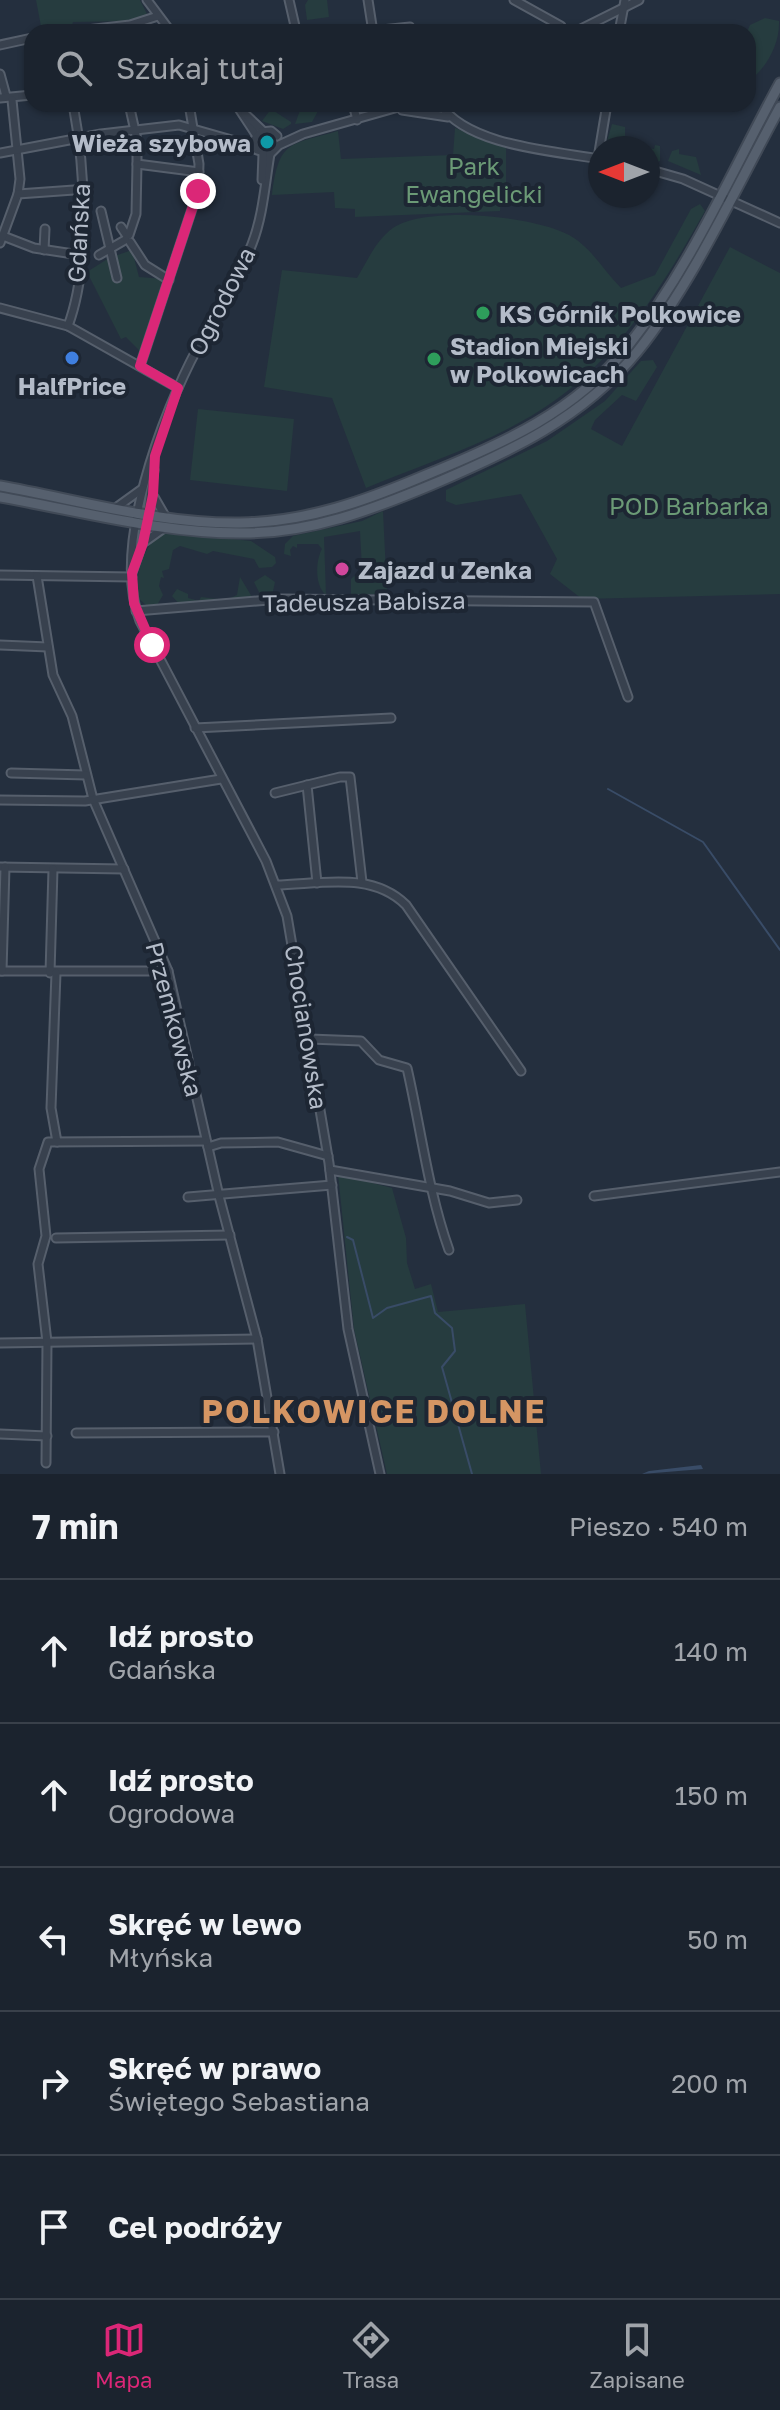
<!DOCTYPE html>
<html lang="pl">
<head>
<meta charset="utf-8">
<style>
  :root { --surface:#1b232e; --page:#282f3a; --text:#f1f3f6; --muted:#a0a4aa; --line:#39404a; --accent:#db2777 }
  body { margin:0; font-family:"Golos Text",sans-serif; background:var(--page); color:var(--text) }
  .compass { position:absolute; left:588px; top:136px; width:72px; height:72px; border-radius:50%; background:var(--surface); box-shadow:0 2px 6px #0004; rotate:270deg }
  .stop { position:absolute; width:24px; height:24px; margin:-18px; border:6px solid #db2777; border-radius:50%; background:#fff }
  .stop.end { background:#db2777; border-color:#fff; box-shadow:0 2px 8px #0008 }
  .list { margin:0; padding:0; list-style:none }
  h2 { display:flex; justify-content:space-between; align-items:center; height:104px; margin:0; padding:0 32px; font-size:34px }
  h2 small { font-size:26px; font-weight:400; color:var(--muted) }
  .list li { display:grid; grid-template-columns:52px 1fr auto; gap:24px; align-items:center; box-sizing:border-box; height:144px; padding:0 32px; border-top:2px solid var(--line) }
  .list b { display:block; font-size:30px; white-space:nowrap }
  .list p { margin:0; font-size:26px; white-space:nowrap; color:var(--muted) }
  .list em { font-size:26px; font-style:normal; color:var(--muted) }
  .icon { flex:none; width:44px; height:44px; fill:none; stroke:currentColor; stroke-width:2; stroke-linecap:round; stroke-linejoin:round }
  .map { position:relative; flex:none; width:780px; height:1474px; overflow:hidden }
  .search { position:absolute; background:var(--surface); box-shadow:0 2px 6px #0004; left:24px; right:24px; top:24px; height:88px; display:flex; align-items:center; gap:20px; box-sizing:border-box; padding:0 28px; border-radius:24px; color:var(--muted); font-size:30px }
  .sheet { height:824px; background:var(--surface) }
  nav { display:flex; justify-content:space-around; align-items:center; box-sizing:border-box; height:112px; border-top:2px solid var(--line); background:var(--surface); font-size:22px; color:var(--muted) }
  nav a { display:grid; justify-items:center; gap:4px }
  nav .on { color:var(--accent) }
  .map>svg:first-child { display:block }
</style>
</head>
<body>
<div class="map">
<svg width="780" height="1474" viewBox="0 0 780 1474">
  <rect width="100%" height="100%" fill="#242f3e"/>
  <g fill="#263c3f">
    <path d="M36,0H140L147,14L132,21L73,22L72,25L50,29L41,26Z"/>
    <path d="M308,0H327L329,17L307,20L305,5Z"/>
    <path d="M765,18L779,21C780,44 766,69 748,82L747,32L750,25Z"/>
    <path d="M315,104L318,111L312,122L295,124L302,105Z"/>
    <path d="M271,109L291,122V124L283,129L262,121Z"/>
    <path d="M612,124L625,127V144L654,149L655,145L660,146V161L648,165V148H605Z"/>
    <path d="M455,128L506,148V197H501L500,211L355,217V209L335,208L334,192L272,195C279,140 289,145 338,131L341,159L453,155Z"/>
    <path d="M679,149V154L696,157L701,175L668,161L672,151Z"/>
    <path d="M700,204L705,211C665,282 622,353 554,401C498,441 428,462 366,488L332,398L264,387L282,270L357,278C368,260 376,240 393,228C428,205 533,216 569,235C590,246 604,271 621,288L655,275L691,209Z"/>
    <path d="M730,247L780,273V594L582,599L550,574L557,559L521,494L456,505L446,501V490L547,441L605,401L641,361L653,360L657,367L636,401L622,395L595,420L591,429L622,446Z"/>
    <path d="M132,250L139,277L164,279L140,351L126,337L121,339L87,272L109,258Z"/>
    <path d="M198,409L294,419L287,491L190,480Z"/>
    <path d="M383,511L387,594H351V579L362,569L360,531L324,537L326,595C314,585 316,559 322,549L318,544H297V548L293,546L290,550L291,556L284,554L285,544L293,536L362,521Z"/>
    <path d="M167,532L251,541L275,557L276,563L272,567L259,568L254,559L213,551L207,554L180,546L173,550L169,569L162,571L164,578L161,577L159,586L163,595L157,605H146L137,597C136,573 143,541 167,532Z"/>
    <path d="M265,575L275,582L272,596L181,606L172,596L177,589L188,594V598L199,601L201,597L226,600L237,595L240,577L252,597L261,596L254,582Z"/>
    <path d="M338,1174L392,1188L406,1238L407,1263L415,1289L431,1284L438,1312L525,1304L541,1474H387L354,1329Z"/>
  </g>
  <path fill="#394c67" d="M701,1465L703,1469L642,1474L649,1471Z"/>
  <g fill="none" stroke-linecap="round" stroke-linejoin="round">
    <g stroke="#394c67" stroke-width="2">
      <path d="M608,789L703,842L780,950"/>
      <path d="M347,1237L353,1240L373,1318L387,1308L431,1296L435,1313L452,1328L455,1351L442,1367L472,1474"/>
    </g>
    <defs>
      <g id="minor">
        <path d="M147,0L171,32"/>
        <path d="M289,0L295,26"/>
        <path d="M368,0L373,32"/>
        <path d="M514,0L561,26L564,32"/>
        <path d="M372,31L410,27"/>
        <path d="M69,32L130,25L158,16"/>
        <path d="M575,32L639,0"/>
        <path d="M619,32L625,0"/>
        <path d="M0,45L32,38"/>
        <path d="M0,74L6,96"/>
        <path d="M0,98L32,95"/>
        <path d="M12,100L20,179L18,194"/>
        <path d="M129,104L137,140V164L199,172"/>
        <path d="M236,104L257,136"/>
        <path d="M353,104L357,120"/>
        <path d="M440,104C467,146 554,151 600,159"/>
        <path d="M402,110L448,117"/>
        <path d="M245,114L263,131"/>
        <path d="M277,136L271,131L261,132L255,139L257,150L270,154L279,145L303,134L409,104"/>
        <path d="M0,153L101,134L179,125L256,147"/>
        <path d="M270,154C265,184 263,216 252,244C238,280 215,313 198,347C162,414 111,548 140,621L266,861L287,916L329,1163L348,1329L380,1474"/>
        <path d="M598,158L607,104"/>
        <path d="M648,169L683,179L780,223"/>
        <path d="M262,180L263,154"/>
        <path d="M101,211L117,278"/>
        <path d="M121,227L127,236"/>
        <path d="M129,235L136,214L137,164"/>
        <path d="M3,236L34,248L80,255"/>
        <path d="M130,242L145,265L169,280"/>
        <path d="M0,243L18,194L88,189"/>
        <path d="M44,250L45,229"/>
        <path d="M99,255L125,240"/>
        <path d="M0,308L68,326L178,388"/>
        <path d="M68,326C91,264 85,168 73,104"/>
        <path d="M140,366L198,191L199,164L189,104"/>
        <path d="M154,497L165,516"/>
        <path d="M117,507L142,489"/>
        <path d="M143,543L164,528"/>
        <path d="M132,573L144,538L154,470"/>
        <path d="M0,575L132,577"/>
        <path d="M37,576L53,675L72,716L93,799L168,971L219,1196L257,1339L280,1474"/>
        <path d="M136,611L281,599L594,602L628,697"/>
        <path d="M0,645L48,647"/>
        <path d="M195,728L391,718"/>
        <path d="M11,773L86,775"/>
        <path d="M307,785L317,883"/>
        <path d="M275,793L340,777H350L362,882"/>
        <path d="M0,800L85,801L221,779"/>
        <path d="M0,867L124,869"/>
        <path d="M276,885C321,884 372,871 406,905L521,1071"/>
        <path d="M0,971H168"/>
        <path d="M2,971L5,867"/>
        <path d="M50,973L53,869"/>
        <path d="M56,973L51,1108L57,1142"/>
        <path d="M310,1039L361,1041L379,1060L407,1068C421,1129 428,1191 449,1250"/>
        <path d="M208,1147L221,1143L278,1142L328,1156"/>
        <path d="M330,1170L450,1191L489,1203L517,1200"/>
        <path d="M594,1196L780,1172"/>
        <path d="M188,1197L332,1185"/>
        <path d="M56,1238L230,1235"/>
        <path d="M0,1343L257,1339"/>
        <path d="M76,1433L274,1432"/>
        <path d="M0,1434L47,1436"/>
        <path d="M46,1463L47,1342L38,1264L46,1236L39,1169L48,1142L206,1141"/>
      </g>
      <g id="major">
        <path d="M0,486C78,500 160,524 240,523C307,522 365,501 426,475C502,444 575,412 628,346C691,267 732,171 780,83"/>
        <path d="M0,497C80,511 163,534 245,533C311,533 371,510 431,485C509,452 582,419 637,352C694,281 736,187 780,107"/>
      </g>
    </defs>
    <use href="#minor" stroke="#565f6c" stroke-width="11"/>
    <use href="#major" stroke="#414a57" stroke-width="13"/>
    <use href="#minor" stroke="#38414e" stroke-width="7"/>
    <use href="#major" stroke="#56606e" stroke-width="9"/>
  </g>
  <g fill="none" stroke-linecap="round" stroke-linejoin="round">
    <path stroke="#db2777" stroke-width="10" d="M152,645L134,603L132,573L143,543L153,495L155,456L178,388L140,366L198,191"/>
  </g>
  <circle fill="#0f9aa8" stroke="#1d2633" stroke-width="3" cx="267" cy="142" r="8"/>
  <g fill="#2e9e5b" stroke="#1d2633" stroke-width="3">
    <circle cx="483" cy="313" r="8"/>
    <circle cx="434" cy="359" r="8"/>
  </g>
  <circle fill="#3f7fe0" stroke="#1d2633" stroke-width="3" cx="72" cy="358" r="8"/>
  <circle fill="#d1479c" stroke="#1d2633" stroke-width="3" cx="342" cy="569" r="8"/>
  <g text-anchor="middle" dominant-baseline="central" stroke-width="8" stroke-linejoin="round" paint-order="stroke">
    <g font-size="24" font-weight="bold" fill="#b4bcc9" stroke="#1d2633" text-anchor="start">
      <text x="251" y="142" text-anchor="end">Wieża szybowa</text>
      <text x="499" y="313">KS Górnik Polkowice</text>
      <text x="450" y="345">Stadion Miejski<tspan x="450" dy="28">w Polkowicach</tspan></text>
      <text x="72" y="385" text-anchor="middle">HalfPrice</text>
      <text x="358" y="569">Zajazd u Zenka</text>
    </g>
    <g font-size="24" fill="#6b9a76" stroke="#1d2633">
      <text x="474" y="165">Park<tspan x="474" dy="28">Ewangelicki</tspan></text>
      <text x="689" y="505">POD Barbarka</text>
    </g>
    <g font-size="24" fill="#b4bcc9" stroke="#1d2633">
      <text transform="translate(78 233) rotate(-87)">Gdańska</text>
      <text transform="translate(221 301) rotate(-63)">Ogrodowa</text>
      <text transform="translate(364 601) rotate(-1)">Tadeusza Babisza</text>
      <text transform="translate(175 1019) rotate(75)">Przemkowska</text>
      <text transform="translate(307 1027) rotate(81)">Chocianowska</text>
    </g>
    <g font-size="32" font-weight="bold" letter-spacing="2" fill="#d59563" stroke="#1d2633">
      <text x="374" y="1411">POLKOWICE DOLNE</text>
    </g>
  </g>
</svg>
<svg class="compass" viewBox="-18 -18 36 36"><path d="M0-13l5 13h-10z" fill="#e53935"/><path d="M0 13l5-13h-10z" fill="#a0a4aa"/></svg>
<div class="stop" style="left:152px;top:645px"></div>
<div class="stop end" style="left:198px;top:191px"></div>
<div class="search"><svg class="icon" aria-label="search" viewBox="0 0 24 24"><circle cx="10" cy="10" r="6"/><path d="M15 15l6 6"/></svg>Szukaj tutaj</div>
</div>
<section class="sheet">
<h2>7 min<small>Pieszo · 540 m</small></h2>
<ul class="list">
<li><svg class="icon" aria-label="ahead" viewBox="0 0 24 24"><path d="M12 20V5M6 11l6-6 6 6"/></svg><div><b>Idź prosto</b><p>Gdańska</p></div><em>140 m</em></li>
<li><svg class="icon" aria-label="ahead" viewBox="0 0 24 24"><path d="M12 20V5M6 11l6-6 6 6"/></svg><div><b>Idź prosto</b><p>Ogrodowa</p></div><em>150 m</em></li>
<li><svg class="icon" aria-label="left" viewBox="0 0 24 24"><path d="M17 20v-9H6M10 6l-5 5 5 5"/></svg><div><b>Skręć w lewo</b><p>Młyńska</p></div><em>50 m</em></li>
<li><svg class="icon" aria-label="right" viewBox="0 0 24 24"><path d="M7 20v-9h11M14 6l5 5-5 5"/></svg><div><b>Skręć w prawo</b><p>Świętego Sebastiana</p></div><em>200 m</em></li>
<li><svg class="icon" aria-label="arrive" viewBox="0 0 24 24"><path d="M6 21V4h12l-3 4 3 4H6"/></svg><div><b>Cel podróży</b></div></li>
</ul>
</section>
<nav>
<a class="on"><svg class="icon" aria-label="map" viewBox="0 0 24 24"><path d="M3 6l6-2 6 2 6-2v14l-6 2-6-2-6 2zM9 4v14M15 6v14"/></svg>Mapa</a>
<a><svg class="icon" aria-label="directions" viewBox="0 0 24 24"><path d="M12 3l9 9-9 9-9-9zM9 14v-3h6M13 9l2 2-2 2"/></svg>Trasa</a>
<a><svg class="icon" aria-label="saved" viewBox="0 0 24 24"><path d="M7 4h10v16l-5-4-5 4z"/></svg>Zapisane</a>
</nav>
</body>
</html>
